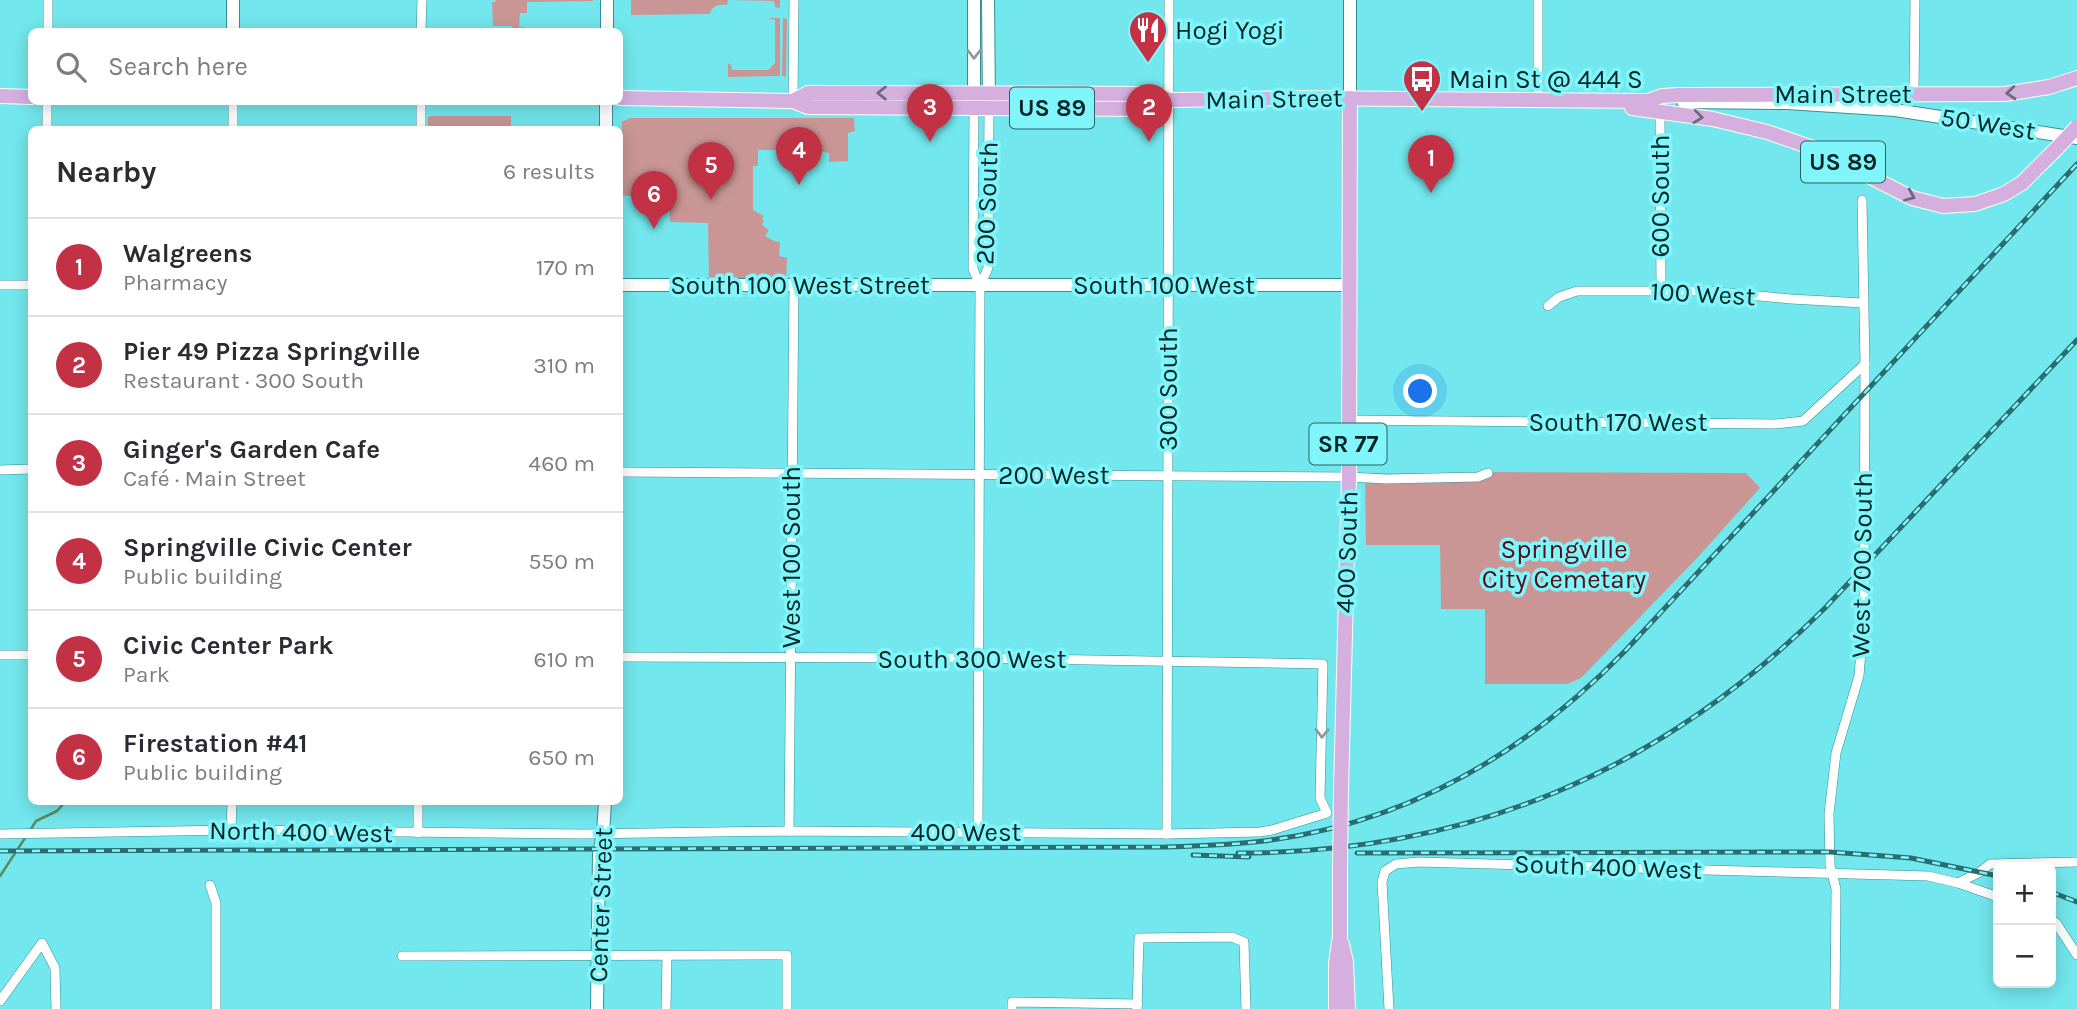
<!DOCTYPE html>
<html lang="en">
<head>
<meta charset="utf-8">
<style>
  :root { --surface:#fff; --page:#f7f7f7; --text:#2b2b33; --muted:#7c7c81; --line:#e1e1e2; --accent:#c23244 }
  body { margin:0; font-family:Karla,sans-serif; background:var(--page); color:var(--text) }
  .controls { position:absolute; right:21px; bottom:21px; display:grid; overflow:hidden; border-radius:10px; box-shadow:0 4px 18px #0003 }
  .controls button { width:63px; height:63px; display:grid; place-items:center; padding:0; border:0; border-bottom:2px solid var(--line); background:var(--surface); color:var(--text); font:35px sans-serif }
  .you { position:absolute; left:1421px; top:392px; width:24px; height:24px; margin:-18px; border:5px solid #fff; border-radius:50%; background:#1a73e8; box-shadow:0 0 0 10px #1a73e833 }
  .badge { display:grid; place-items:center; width:46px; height:46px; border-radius:50%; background:var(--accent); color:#fff; font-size:23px; font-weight:700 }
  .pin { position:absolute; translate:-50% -58px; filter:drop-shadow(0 2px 4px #0008) }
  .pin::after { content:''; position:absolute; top:37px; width:24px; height:21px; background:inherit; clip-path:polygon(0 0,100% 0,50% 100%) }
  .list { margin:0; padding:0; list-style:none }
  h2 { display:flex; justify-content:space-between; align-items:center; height:91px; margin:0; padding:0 28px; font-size:30px }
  h2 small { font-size:23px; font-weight:400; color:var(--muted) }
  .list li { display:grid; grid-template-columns:46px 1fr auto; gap:21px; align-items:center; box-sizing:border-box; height:98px; padding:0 28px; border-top:2px solid var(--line) }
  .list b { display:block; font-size:26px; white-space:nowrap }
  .list p { margin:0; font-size:23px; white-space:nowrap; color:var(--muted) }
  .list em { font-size:23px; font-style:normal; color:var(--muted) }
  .icon { flex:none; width:38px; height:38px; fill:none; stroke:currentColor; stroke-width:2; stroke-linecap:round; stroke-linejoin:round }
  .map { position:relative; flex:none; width:2077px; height:1009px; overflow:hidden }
  .search { position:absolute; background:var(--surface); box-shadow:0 4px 18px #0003; left:28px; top:28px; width:595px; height:77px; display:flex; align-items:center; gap:18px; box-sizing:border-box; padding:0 24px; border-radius:10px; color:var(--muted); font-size:26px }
  .panel { position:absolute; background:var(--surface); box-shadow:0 4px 18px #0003; left:28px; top:126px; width:595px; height:679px; border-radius:10px }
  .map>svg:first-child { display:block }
</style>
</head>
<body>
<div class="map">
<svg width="2077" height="1009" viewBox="0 0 2077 1009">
  <rect width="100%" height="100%" fill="#72e7ed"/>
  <g fill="#c99695">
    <path d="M496,0H593V1L527,2V13H520L519,27L525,28V31L513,32L512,26H493L492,2H495Z"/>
    <path d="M631,0H780V8L775,7L774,1L728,0L727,5C719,4 712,5 710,14L631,15Z"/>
    <path d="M768,18H780V76L728,77V63L731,65L732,70H768L775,63V20Z"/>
    <path d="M783,18L787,19L786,76L784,77L782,75Z"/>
    <path d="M431,116H511V129H428V117Z"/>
    <path d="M630,118H854L855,131L848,133V161L829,162V153L816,150H758V166H753V210L764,216L762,219L764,221L762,225L769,230L765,236L774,241L780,242L779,256L787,258L786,279H709L708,223L670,222L669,195L621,196L622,122Z"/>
    <path d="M1486,472L1746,473L1760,488L1697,558L1581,678L1567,684H1485V609H1441L1440,545H1366L1365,473L1478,475Z"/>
  </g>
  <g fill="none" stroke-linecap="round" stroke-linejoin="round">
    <g stroke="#5e8961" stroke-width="2.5">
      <path d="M29,832L36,821L57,811L65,802"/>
      <path d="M0,876L25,838"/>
    </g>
    <defs>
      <g id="street">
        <path d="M48,32V0"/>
        <path d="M421,32L422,0"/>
        <path d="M1914,94L1915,0"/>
        <path d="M1538,100V0"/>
        <path d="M793,101L794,0"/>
        <path d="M47,102V130"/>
        <path d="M233,102V130"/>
        <path d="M974,107L973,269L980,286"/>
        <path d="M1660,110L1661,290"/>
        <path d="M421,130V102"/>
        <path d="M0,285H32"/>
        <path d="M1548,306L1559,297L1577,291H1708L1791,299L1863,303"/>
        <path d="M1348,420L1776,424L1803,421L1865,364"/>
        <path d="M0,470L32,469"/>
        <path d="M620,472L1349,477L1386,479L1478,477L1488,473"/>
        <path d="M0,655H32"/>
        <path d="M231,830L232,802"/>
        <path d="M789,831L794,284"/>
        <path d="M418,833V802"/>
        <path d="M978,833L980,286L988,268L989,107"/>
        <path d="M0,834L231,830L583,834L789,831L1167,834L1260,832L1272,830L1327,813L1320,798L1323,664L979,658L620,657"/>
        <path d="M1167,834L1169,0"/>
        <path d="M1958,883L1980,872L1990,864L2077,862"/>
        <path d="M210,885L216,903V1009"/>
        <path d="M2051,919L2056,923L2077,955"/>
        <path d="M402,956L787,955V1009"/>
        <path d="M0,1001L42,943L55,968L56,1009"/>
        <path d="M666,1009L667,956"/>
        <path d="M1012,1009V1002L1138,1004"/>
        <path d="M1137,1009L1139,938L1232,937L1244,942L1246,1009"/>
        <path d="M1389,1009L1382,882L1385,871L1396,864L1419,862L1928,876L1958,883L1998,897"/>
        <path d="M1835,1009L1836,889L1830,865L1829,814L1836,753L1859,676L1864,615L1865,364L1862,200"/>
      </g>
      <g id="secondary">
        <path d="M974,0V101"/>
        <path d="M988,0L989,103"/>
        <path d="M1350,0V98"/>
        <path d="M233,32V0"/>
        <path d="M607,32V0"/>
        <path d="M1683,102L1787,103L1895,110L2077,138"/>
        <path d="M606,130V102"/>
        <path d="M620,285H1348"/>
        <path d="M597,1009L599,854L603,834L605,802"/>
      </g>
      <g id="primary">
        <path d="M0,96L32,97"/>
        <path d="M620,98L793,101L808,107L1155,109L1169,100"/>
        <path d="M793,101L808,93L1155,94L1169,100H1177L1297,98L1648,101L1662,96L1678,95L2005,94L2049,87L2077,78"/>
        <path d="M1632,108L1713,119L1767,132L1816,149L1912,198L1943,206L1975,204L2004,194L2022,183L2058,147"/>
        <path d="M1341,790L1349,477L1350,98"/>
        <path d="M1342,944L1346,962L1348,1009"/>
        <path d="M1336,1009V963L1340,936V867"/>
      </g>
    </defs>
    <use href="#street" stroke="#359094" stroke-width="10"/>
    <use href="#secondary" stroke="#359094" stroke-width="14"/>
    <use href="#primary" stroke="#fff" stroke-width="16"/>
    <use href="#street" stroke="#fff" stroke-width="9"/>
    <use href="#secondary" stroke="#fff" stroke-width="12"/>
    <use href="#primary" stroke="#d5b0df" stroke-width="14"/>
    <defs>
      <g id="rail">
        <path d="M0,851L1165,847C1200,846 1236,845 1271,840C1411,821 1528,751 1625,651L2077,164"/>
        <path d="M1238,853C1470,853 1662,771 1826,607L2077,340"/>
        <path d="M1357,853L1830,852L1911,858L1998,876"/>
        <path d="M1193,855L1249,857"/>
        <path d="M2051,892L2077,902"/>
      </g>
    </defs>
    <use href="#rail" stroke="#2a6c6f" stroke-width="5"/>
    <use href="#rail" stroke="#80f5fa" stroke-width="2.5" stroke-dasharray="8" stroke-linecap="butt"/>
    <defs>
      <g id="primary-bridge">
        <path d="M2058,147L2077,127"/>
        <path d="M1340,867L1341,790"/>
      </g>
    </defs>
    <use href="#primary-bridge" stroke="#fff" stroke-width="16" stroke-linecap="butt"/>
    <use href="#primary-bridge" stroke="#d5b0df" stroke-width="14"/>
  </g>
  <defs><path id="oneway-chevron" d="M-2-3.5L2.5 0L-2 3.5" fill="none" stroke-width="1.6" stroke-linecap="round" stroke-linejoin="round" transform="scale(1.75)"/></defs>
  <g stroke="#8c9d9d">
    <use href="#oneway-chevron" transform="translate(974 54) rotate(90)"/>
    <use href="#oneway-chevron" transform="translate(1322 733) rotate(91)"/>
  </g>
  <g stroke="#6a6a82">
    <use href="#oneway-chevron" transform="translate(882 93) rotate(-180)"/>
    <use href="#oneway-chevron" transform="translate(2011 93) rotate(175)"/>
    <use href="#oneway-chevron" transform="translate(1698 117) rotate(7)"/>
    <use href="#oneway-chevron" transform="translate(1910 196) rotate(23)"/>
  </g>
  <defs>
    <symbol id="restaurant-pin" viewBox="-11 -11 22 30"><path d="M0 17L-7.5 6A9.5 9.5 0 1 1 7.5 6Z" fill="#c23244" stroke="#80f5fa"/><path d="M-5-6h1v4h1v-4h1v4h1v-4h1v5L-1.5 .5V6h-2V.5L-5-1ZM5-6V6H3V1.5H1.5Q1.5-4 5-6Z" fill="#fff"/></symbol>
    <symbol id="bus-pin" viewBox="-11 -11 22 30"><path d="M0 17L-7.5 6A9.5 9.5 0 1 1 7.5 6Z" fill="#c23244" stroke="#80f5fa"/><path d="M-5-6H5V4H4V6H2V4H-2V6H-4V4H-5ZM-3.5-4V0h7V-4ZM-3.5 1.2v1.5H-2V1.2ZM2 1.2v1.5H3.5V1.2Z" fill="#fff"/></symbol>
  </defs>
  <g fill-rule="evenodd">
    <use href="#restaurant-pin" x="1126" y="8" width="44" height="60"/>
    <use href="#bus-pin" x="1400" y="57" width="44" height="60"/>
  </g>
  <g text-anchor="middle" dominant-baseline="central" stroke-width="7" stroke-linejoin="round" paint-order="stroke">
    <g fill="#80f5fa" stroke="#266366" stroke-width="2">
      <rect x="1010" y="87.5" width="84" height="41" rx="5"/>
      <rect x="1801" y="141.5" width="84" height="41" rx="5"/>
      <rect x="1309.5" y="423.5" width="77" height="41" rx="5"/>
    </g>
    <g font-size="24" font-weight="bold" fill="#002526">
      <text x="1052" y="108">US 89</text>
      <text x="1843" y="162">US 89</text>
      <text x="1348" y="444">SR 77</text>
    </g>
    <g font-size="26" fill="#002526" stroke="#80f5fa" text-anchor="start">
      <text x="1175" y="30">Hogi Yogi</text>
      <text x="1449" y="79">Main St @ 444 S</text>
    </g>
    <g font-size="26" fill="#002526" stroke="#80f5fa">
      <text x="1843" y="94">Main Street</text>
      <text transform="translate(1274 99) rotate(-1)">Main Street</text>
      <text transform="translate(1988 124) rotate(9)">50 West</text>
      <text transform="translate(1660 196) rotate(-90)">600 South</text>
      <text transform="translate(987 203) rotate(-88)">200 South</text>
      <text x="800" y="285">South 100 West Street</text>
      <text x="1164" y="285">South 100 West</text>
      <text transform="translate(1703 294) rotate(3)">100 West</text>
      <text transform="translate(1168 389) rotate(-90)">300 South</text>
      <text x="1618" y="422">South 170 West</text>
      <text x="1054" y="475">200 West</text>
      <text transform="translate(1347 552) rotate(-88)">400 South</text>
      <text transform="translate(791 557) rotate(-90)">West 100 South</text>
      <text transform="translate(1862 565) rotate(-89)">West 700 South</text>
      <text x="972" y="659">South 300 West</text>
      <text transform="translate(301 832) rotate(1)">North 400 West</text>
      <text x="966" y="832">400 West</text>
      <text transform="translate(1608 867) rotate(2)">South 400 West</text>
      <text transform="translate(601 905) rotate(-88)">Center Street</text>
    </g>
    <g font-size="26" fill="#530e17" stroke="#80f5fa">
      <text x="1564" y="549">Springville<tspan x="1564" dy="30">City Cemetary</tspan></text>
    </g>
  </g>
</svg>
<div class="controls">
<button>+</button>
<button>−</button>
</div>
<div class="you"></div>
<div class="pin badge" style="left:1431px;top:193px">1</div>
<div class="pin badge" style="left:1149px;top:142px">2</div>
<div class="pin badge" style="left:930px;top:142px">3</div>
<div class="pin badge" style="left:799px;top:185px">4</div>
<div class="pin badge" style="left:711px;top:200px">5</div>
<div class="pin badge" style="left:654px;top:229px">6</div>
<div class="search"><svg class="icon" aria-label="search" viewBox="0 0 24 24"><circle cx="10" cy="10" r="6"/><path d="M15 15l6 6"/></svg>Search here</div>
<section class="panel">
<h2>Nearby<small>6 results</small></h2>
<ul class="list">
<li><span class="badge">1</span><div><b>Walgreens</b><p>Pharmacy</p></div><em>170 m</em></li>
<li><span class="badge">2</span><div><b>Pier 49 Pizza Springville</b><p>Restaurant · 300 South</p></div><em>310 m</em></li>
<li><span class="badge">3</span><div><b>Ginger's Garden Cafe</b><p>Café · Main Street</p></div><em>460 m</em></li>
<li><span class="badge">4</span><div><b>Springville Civic Center</b><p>Public building</p></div><em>550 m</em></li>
<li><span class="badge">5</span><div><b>Civic Center Park</b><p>Park</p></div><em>610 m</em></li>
<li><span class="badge">6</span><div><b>Firestation #41</b><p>Public building</p></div><em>650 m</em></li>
</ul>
</section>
</div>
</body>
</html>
